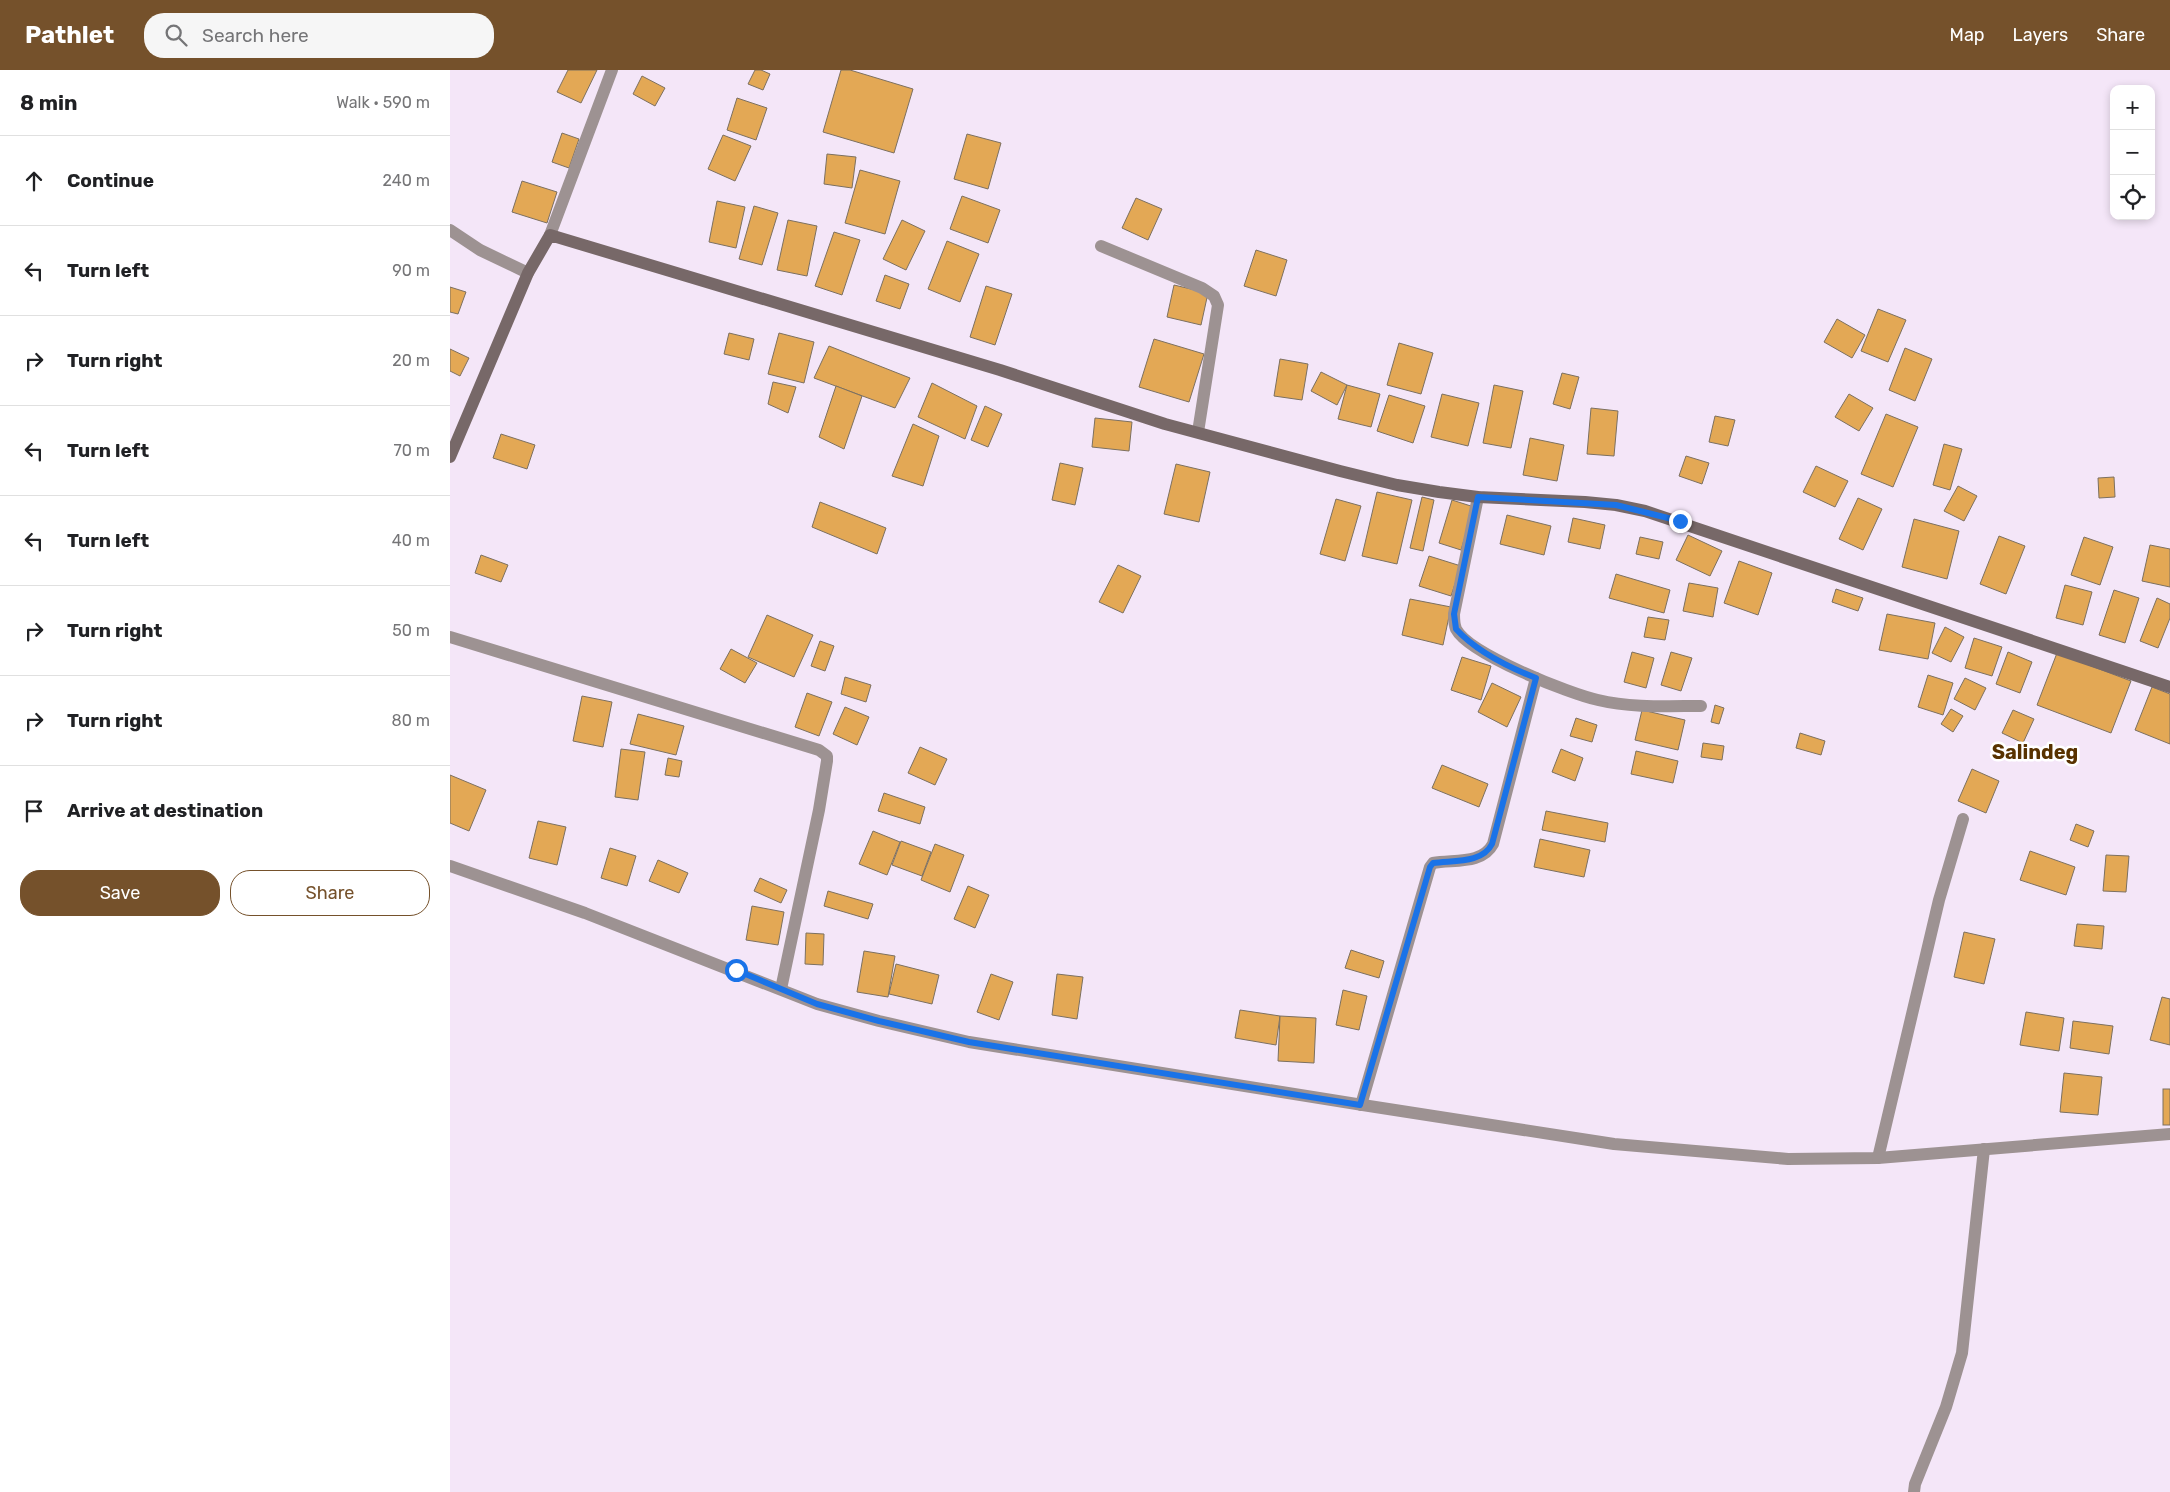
<!DOCTYPE html>
<html lang="en">
<head>
<meta charset="utf-8">
<style>
  :root { --surface:#fff; --page:#f6f6f6; --text:#202124; --muted:#757577; --line:#e0e0e0; --accent:#75512b }
  body { margin:0; font-family:Rubik,sans-serif; background:var(--page); color:var(--text) }
  .controls { position:absolute; right:15px; top:15px; display:grid; overflow:hidden; border-radius:10px; box-shadow:0 2px 8px #0003 }
  .controls button { width:45px; height:45px; display:grid; place-items:center; padding:0; border:0; border-bottom:1px solid var(--line); background:var(--surface); color:var(--text); font:25px sans-serif }
  .stop { position:absolute; width:15px; height:15px; margin:-11px; border:4px solid #1a73e8; border-radius:50%; background:#fff }
  .stop.end { background:#1a73e8; border-color:#fff; box-shadow:0 1px 5px #0008 }
  .list { margin:0; padding:0; list-style:none }
  h2 { display:flex; justify-content:space-between; align-items:center; height:65px; margin:0; padding:0 20px; font-size:21px }
  h2 small { font-size:16px; font-weight:400; color:var(--muted) }
  .list li { display:grid; grid-template-columns:32px 1fr auto; gap:15px; align-items:center; box-sizing:border-box; height:90px; padding:0 20px; border-top:1px solid var(--line) }
  .list b { display:block; font-size:19px; white-space:nowrap }
  .list em { font-size:16px; font-style:normal; color:var(--muted) }
  .actions { display:flex; gap:10px; padding:15px 20px }
  .actions a { flex:1; padding:11px 0; border:1px solid var(--accent); border-radius:20px; text-align:center; font-size:18px; color:var(--accent) }
  .actions .main { background:var(--accent); color:#fff }
  .icon { flex:none; width:28px; height:28px; fill:none; stroke:currentColor; stroke-width:2; stroke-linecap:round; stroke-linejoin:round }
  .map { position:relative; flex:none; width:1720px; height:1422px; overflow:hidden }
  header { display:flex; align-items:center; gap:30px; box-sizing:border-box; height:70px; padding:0 25px; background:var(--accent); color:#fff }
  header strong { font-size:24px }
  nav { display:flex; gap:28px; margin-inline-start:auto; font-size:18px }
  .search { width:350px; height:45px; background:var(--page); display:flex; align-items:center; gap:12px; box-sizing:border-box; padding:0 18px; border-radius:20px; color:var(--muted); font-size:19px }
  main { display:flex }
  aside { flex:1; background:var(--surface) }
  .map>svg:first-child { display:block }
</style>
</head>
<body>
<header>
<strong>Pathlet</strong>
<div class="search"><svg class="icon" aria-label="search" viewBox="0 0 24 24"><circle cx="10" cy="10" r="6"/><path d="M15 15l6 6"/></svg>Search here</div>
<nav><a>Map</a><a>Layers</a><a>Share</a></nav>
</header>
<main>
<aside>
<h2>8 min<small>Walk · 590 m</small></h2>
<ul class="list">
<li><svg class="icon" aria-label="ahead" viewBox="0 0 24 24"><path d="M12 20V5M6 11l6-6 6 6"/></svg><div><b>Continue</b></div><em>240 m</em></li>
<li><svg class="icon" aria-label="left" viewBox="0 0 24 24"><path d="M17 20v-9H6M10 6l-5 5 5 5"/></svg><div><b>Turn left</b></div><em>90 m</em></li>
<li><svg class="icon" aria-label="right" viewBox="0 0 24 24"><path d="M7 20v-9h11M14 6l5 5-5 5"/></svg><div><b>Turn right</b></div><em>20 m</em></li>
<li><svg class="icon" aria-label="left" viewBox="0 0 24 24"><path d="M17 20v-9H6M10 6l-5 5 5 5"/></svg><div><b>Turn left</b></div><em>70 m</em></li>
<li><svg class="icon" aria-label="left" viewBox="0 0 24 24"><path d="M17 20v-9H6M10 6l-5 5 5 5"/></svg><div><b>Turn left</b></div><em>40 m</em></li>
<li><svg class="icon" aria-label="right" viewBox="0 0 24 24"><path d="M7 20v-9h11M14 6l5 5-5 5"/></svg><div><b>Turn right</b></div><em>50 m</em></li>
<li><svg class="icon" aria-label="right" viewBox="0 0 24 24"><path d="M7 20v-9h11M14 6l5 5-5 5"/></svg><div><b>Turn right</b></div><em>80 m</em></li>
<li><svg class="icon" aria-label="arrive" viewBox="0 0 24 24"><path d="M6 21V4h12l-3 4 3 4H6"/></svg><div><b>Arrive at destination</b></div></li>
</ul>
<div class="actions"><a class="main">Save</a><a>Share</a></div>
</aside>
<div class="map">
<svg width="1720" height="1422" viewBox="0 0 1720 1422">
  <rect width="100%" height="100%" fill="#f4e6f8"/>
  <g fill="#e3a855" stroke="#7c7060">
    <path d="M118,0H147L131,33L107,22Z"/>
    <path d="M305,0H311L320,4L313,20L298,14Z"/>
    <path d="M391,0H400L463,19L444,83L373,62Z"/>
    <path d="M192,6L215,18L205,36L183,24Z"/>
    <path d="M287,28L317,38L306,70L277,60Z"/>
    <path d="M112,63L129,69L119,98L102,92Z"/>
    <path d="M517,64L551,73L538,119L504,109Z"/>
    <path d="M273,65L301,76L285,111L258,99Z"/>
    <path d="M377,84L406,87L402,118L374,114Z"/>
    <path d="M410,100L450,111L435,164L395,153Z"/>
    <path d="M72,111L107,122L97,153L62,142Z"/>
    <path d="M512,126L550,140L538,173L500,159Z"/>
    <path d="M686,128L712,139L698,170L672,158Z"/>
    <path d="M267,131L295,137L286,178L259,172Z"/>
    <path d="M304,136L328,143L312,195L289,189Z"/>
    <path d="M338,150L367,156L357,206L327,200Z"/>
    <path d="M452,150L475,161L456,200L433,189Z"/>
    <path d="M384,162L410,170L392,225L365,216Z"/>
    <path d="M497,171L529,184L510,232L478,219Z"/>
    <path d="M806,180L837,190L826,226L794,216Z"/>
    <path d="M435,205L459,214L450,239L426,231Z"/>
    <path d="M724,215L758,223L751,255L717,247Z"/>
    <path d="M536,216L562,224L545,275L520,267Z"/>
    <path d="M0,217L16,222L8,244L0,242Z"/>
    <path d="M1428,239L1456,250L1438,292L1411,281Z"/>
    <path d="M1387,249L1415,265L1402,288L1374,272Z"/>
    <path d="M279,263L304,269L299,290L274,284Z"/>
    <path d="M329,263L364,272L354,313L318,304Z"/>
    <path d="M704,269L754,284L739,332L689,317Z"/>
    <path d="M949,273L983,283L971,324L937,315Z"/>
    <path d="M379,276L460,308L445,338L364,308Z"/>
    <path d="M1455,278L1482,289L1465,331L1439,320Z"/>
    <path d="M0,279L19,288L10,306L0,301Z"/>
    <path d="M830,289L858,294L852,330L824,326Z"/>
    <path d="M871,302L897,315L887,335L861,321Z"/>
    <path d="M1112,303L1129,307L1120,339L1103,334Z"/>
    <path d="M323,312L346,317L338,343L318,334Z"/>
    <path d="M482,313L527,336L515,369L468,347Z"/>
    <path d="M897,315L930,324L921,357L888,349Z"/>
    <path d="M1044,315L1073,321L1061,378L1033,373Z"/>
    <path d="M386,316L412,326L394,379L369,367Z"/>
    <path d="M992,324L1029,333L1018,376L981,367Z"/>
    <path d="M1399,324L1423,338L1409,361L1385,347Z"/>
    <path d="M939,325L975,336L963,373L927,361Z"/>
    <path d="M535,336L552,344L538,377L521,370Z"/>
    <path d="M1141,338L1168,341L1164,386L1137,384Z"/>
    <path d="M1436,344L1468,357L1443,417L1411,404Z"/>
    <path d="M1265,346L1285,350L1278,376L1259,372Z"/>
    <path d="M645,348L682,352L679,381L642,377Z"/>
    <path d="M463,354L489,366L473,416L442,406Z"/>
    <path d="M51,364L85,375L77,399L43,388Z"/>
    <path d="M1080,368L1114,375L1107,411L1073,405Z"/>
    <path d="M1494,374L1512,379L1500,420L1483,415Z"/>
    <path d="M1236,386L1259,393L1252,414L1229,406Z"/>
    <path d="M610,393L633,398L625,435L602,430Z"/>
    <path d="M726,394L760,402L749,452L714,444Z"/>
    <path d="M1366,396L1398,411L1385,437L1353,422Z"/>
    <path d="M1664,407L1665,427L1649,428L1648,408Z"/>
    <path d="M1508,416L1527,426L1514,451L1494,441Z"/>
    <path d="M927,422L962,430L947,494L912,486Z"/>
    <path d="M972,427L984,430L973,481L960,478Z"/>
    <path d="M1408,428L1432,439L1413,480L1389,469Z"/>
    <path d="M886,429L911,436L895,491L870,484Z"/>
    <path d="M1002,430L1024,437L1011,480L989,473Z"/>
    <path d="M370,432L436,458L427,484L362,457Z"/>
    <path d="M1057,445L1101,456L1094,485L1050,474Z"/>
    <path d="M1123,448L1155,455L1150,479L1118,472Z"/>
    <path d="M1464,449L1509,461L1497,509L1452,497Z"/>
    <path d="M1238,465L1272,481L1260,506L1226,490Z"/>
    <path d="M1549,466L1575,476L1556,524L1530,514Z"/>
    <path d="M1190,467L1213,472L1209,489L1186,484Z"/>
    <path d="M1634,467L1663,477L1650,515L1621,505Z"/>
    <path d="M1700,475L1720,479V517L1692,511Z"/>
    <path d="M31,485L58,495L51,512L25,503Z"/>
    <path d="M979,486L1011,496L1001,526L969,516Z"/>
    <path d="M1289,491L1322,503L1308,545L1274,533Z"/>
    <path d="M668,495L691,506L673,543L649,532Z"/>
    <path d="M1166,504L1220,520L1214,543L1159,528Z"/>
    <path d="M1239,513L1268,518L1263,547L1233,541Z"/>
    <path d="M1615,515L1642,522L1633,555L1606,548Z"/>
    <path d="M1386,519L1413,528L1408,541L1382,532Z"/>
    <path d="M1664,520L1689,528L1675,573L1649,565Z"/>
    <path d="M1707,528L1720,534V548L1708,578L1690,571Z"/>
    <path d="M960,529L1001,537L993,575L952,565Z"/>
    <path d="M1437,544L1485,553L1478,589L1429,580Z"/>
    <path d="M317,545L363,565L344,607L298,587Z"/>
    <path d="M1198,547L1219,550L1215,570L1194,567Z"/>
    <path d="M1495,557L1514,567L1501,592L1482,583Z"/>
    <path d="M1524,568L1552,577L1542,606L1515,598Z"/>
    <path d="M370,571L384,576L375,601L361,596Z"/>
    <path d="M281,579L307,593L295,613L270,599Z"/>
    <path d="M1182,582L1204,588L1196,618L1174,612Z"/>
    <path d="M1221,582L1242,588L1231,621L1211,615Z"/>
    <path d="M1558,582L1582,592L1570,623L1546,614Z"/>
    <path d="M1607,583L1681,611L1661,663L1587,635Z"/>
    <path d="M1012,587L1041,596L1031,630L1001,620Z"/>
    <path d="M1478,605L1503,613L1493,645L1468,637Z"/>
    <path d="M395,607L421,615L416,632L391,624Z"/>
    <path d="M1515,608L1536,618L1525,640L1504,629Z"/>
    <path d="M1042,613L1071,627L1057,657L1028,642Z"/>
    <path d="M1702,617L1720,624V674L1685,660Z"/>
    <path d="M357,623L382,632L369,666L345,657Z"/>
    <path d="M132,626L162,632L153,677L123,671Z"/>
    <path d="M1265,635L1274,638L1269,654L1261,652Z"/>
    <path d="M395,637L419,647L407,675L383,664Z"/>
    <path d="M1501,639L1513,646L1503,662L1491,654Z"/>
    <path d="M1192,640L1235,650L1228,680L1185,670Z"/>
    <path d="M1563,640L1584,649L1573,673L1552,663Z"/>
    <path d="M188,644L234,656L226,685L180,674Z"/>
    <path d="M1126,648L1147,655L1142,672L1120,666Z"/>
    <path d="M1350,663L1375,671L1371,685L1346,678Z"/>
    <path d="M1253,673L1274,676L1272,690L1251,687Z"/>
    <path d="M470,677L497,689L485,715L458,703Z"/>
    <path d="M171,679L195,682L188,730L165,727Z"/>
    <path d="M1111,679L1133,688L1125,711L1102,702Z"/>
    <path d="M1186,681L1228,691L1223,713L1181,704Z"/>
    <path d="M218,688L232,691L229,707L215,705Z"/>
    <path d="M992,695L1038,714L1029,737L982,718Z"/>
    <path d="M1522,699L1549,711L1536,743L1508,731Z"/>
    <path d="M0,705L36,720L19,761L0,753Z"/>
    <path d="M434,723L475,737L470,754L428,741Z"/>
    <path d="M1096,741L1158,753L1155,772L1092,760Z"/>
    <path d="M88,751L116,757L107,795L79,788Z"/>
    <path d="M1626,754L1644,761L1638,777L1620,770Z"/>
    <path d="M423,761L450,772L437,805L409,794Z"/>
    <path d="M1090,769L1140,780L1134,807L1084,797Z"/>
    <path d="M451,771L481,782L472,806L442,795Z"/>
    <path d="M485,774L514,785L500,822L471,810Z"/>
    <path d="M160,778L186,786L177,816L151,808Z"/>
    <path d="M1580,781L1625,797L1616,825L1570,810Z"/>
    <path d="M1656,785L1679,786L1676,822L1653,821Z"/>
    <path d="M208,790L238,803L229,823L199,811Z"/>
    <path d="M310,808L337,820L331,833L304,821Z"/>
    <path d="M518,816L539,825L525,858L504,849Z"/>
    <path d="M378,821L423,834L418,849L374,836Z"/>
    <path d="M302,836L334,842L328,875L296,870Z"/>
    <path d="M1627,854L1654,856L1652,879L1624,876Z"/>
    <path d="M1514,862L1545,869L1534,914L1504,907Z"/>
    <path d="M356,863L374,864L373,895L355,894Z"/>
    <path d="M901,880L934,891L929,908L895,898Z"/>
    <path d="M414,881L445,886L438,927L407,922Z"/>
    <path d="M446,894L489,905L482,934L439,924Z"/>
    <path d="M541,904L563,912L549,950L527,942Z"/>
    <path d="M607,904L633,907L627,949L602,945Z"/>
    <path d="M893,920L917,926L909,960L886,955Z"/>
    <path d="M1712,927L1720,929V975L1700,970Z"/>
    <path d="M790,940L830,946L826,975L785,968Z"/>
    <path d="M1576,942L1614,948L1609,981L1570,975Z"/>
    <path d="M830,946L866,948L864,993L828,991Z"/>
    <path d="M1623,951L1663,956L1659,984L1620,978Z"/>
    <path d="M1614,1003L1652,1007L1648,1045L1610,1042Z"/>
    <rect x="1713" y="1019" width="7" height="36"/>
  </g>
  <g fill="none" stroke-linecap="round" stroke-linejoin="round">
    <g stroke="#9d9292" stroke-width="12">
      <path d="M0,160L30,180L78,203"/>
      <path d="M100,165L162,0"/>
      <path d="M651,176L752,218L764,226L768,235L748,362"/>
      <path d="M1028,427L1004,544C1004,548 1004,554 1006,559C1019,584 1120,624 1148,630C1181,638 1218,636 1251,636"/>
      <path d="M0,567L369,680L377,686V691L369,740L331,919"/>
      <path d="M0,796L135,843L367,934L429,951L519,972L919,1036L1164,1074L1338,1089L1428,1088L1720,1064"/>
      <path d="M911,1035L980,797L983,793C1003,789 1032,795 1043,774L1086,608"/>
      <path d="M1428,1088L1489,830L1513,749"/>
      <path d="M1464,1422L1465,1414L1496,1337L1512,1283L1534,1079"/>
    </g>
    <path stroke="#776868" stroke-width="12" d="M0,387L78,203L100,165L550,300L715,354L890,401L947,415L989,422L1028,427L1135,432L1166,435L1195,441L1720,617"/>
  </g>
  <g fill="none" stroke-linecap="round" stroke-linejoin="round">
    <path stroke="#1a73e8" stroke-width="6" d="M286,900L367,934L429,951L519,972L910,1035L980,797L983,793C1003,790 1032,794 1042,774L1086,608C1058,597 1027,582 1006,559L1004,544L1028,427L1166,435L1230,451"/>
  </g>
  <g text-anchor="middle" dominant-baseline="central" stroke-width="5" stroke-linejoin="round" paint-order="stroke">
    <g font-size="20" font-weight="bold" fill="#583200" stroke="#fff">
      <text x="1585" y="682">Salindeg</text>
    </g>
  </g>
</svg>
<div class="controls">
<button>+</button>
<button>−</button>
<button><svg class="icon" aria-label="locate" viewBox="0 0 24 24"><circle cx="12" cy="12" r="6"/><path d="M12 2v4M12 18v4M2 12h4M18 12h4"/></svg></button>
</div>
<div class="stop" style="left:286px;top:900px"></div>
<div class="stop end" style="left:1230px;top:451px"></div>
</div>
</main>
</body>
</html>
